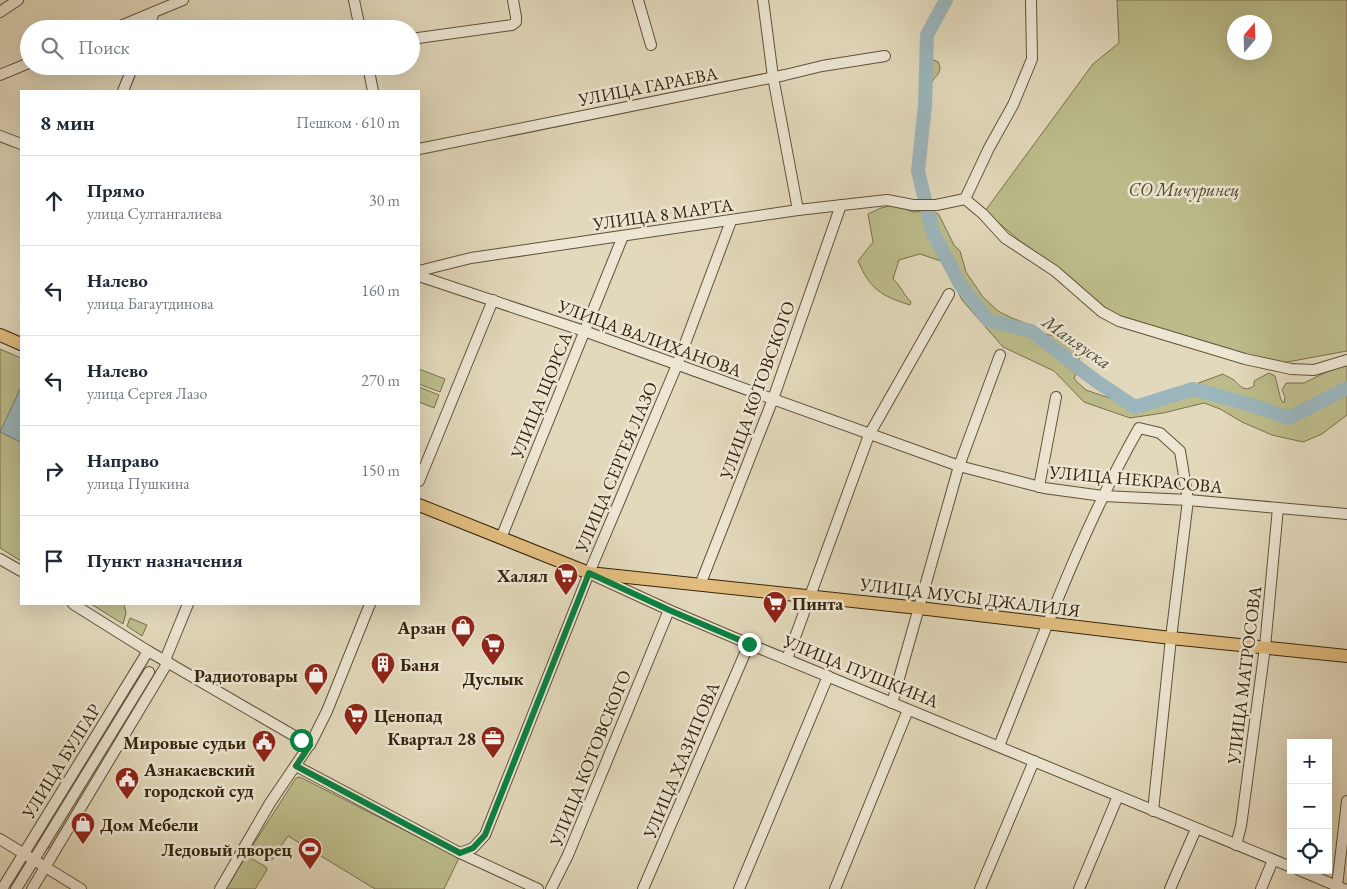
<!DOCTYPE html>
<html lang="ru">
<head>
<meta charset="utf-8">
<style>
  :root { --surface:#fff; --page:#f6f6f7; --text:#1f2937; --muted:#747a83; --line:#e0e1e3 }
  body { margin:0; font-family:"EB Garamond",serif; background:var(--page); color:var(--text) }
  .controls { position:absolute; right:15px; bottom:15px; display:grid; overflow:hidden; border-radius:0px; box-shadow:0 5px 20px #0002 }
  .controls button { width:45px; height:45px; display:grid; place-items:center; padding:0; border:0; border-bottom:1px solid var(--line); background:var(--surface); color:var(--text); font:25px sans-serif }
  .compass { position:absolute; left:1227px; top:15px; width:45px; height:45px; border-radius:50%; background:var(--surface); box-shadow:0 5px 20px #0002; rotate:19deg }
  .stop { position:absolute; width:15px; height:15px; margin:-11px; border:4px solid #0b8043; border-radius:50%; background:#fff }
  .stop.end { background:#0b8043; border-color:#fff; box-shadow:0 1px 5px #0008 }
  .list { margin:0; padding:0; list-style:none }
  h2 { display:flex; justify-content:space-between; align-items:center; height:65px; margin:0; padding:0 20px; font-size:21px }
  h2 small { font-size:16px; font-weight:400; color:var(--muted) }
  .list li { display:grid; grid-template-columns:32px 1fr auto; gap:15px; align-items:center; box-sizing:border-box; height:90px; padding:0 20px; border-top:1px solid var(--line) }
  .list b { display:block; font-size:19px; white-space:nowrap }
  .list p { margin:0; font-size:16px; white-space:nowrap; color:var(--muted) }
  .list em { font-size:16px; font-style:normal; color:var(--muted) }
  .icon { flex:none; width:28px; height:28px; fill:none; stroke:currentColor; stroke-width:2; stroke-linecap:round; stroke-linejoin:round }
  .map { position:relative; flex:none; width:1347px; height:889px; overflow:hidden }
  .search { position:absolute; background:var(--surface); box-shadow:0 5px 20px #0002; left:20px; top:20px; width:400px; height:55px; display:flex; align-items:center; gap:12px; box-sizing:border-box; padding:0 18px; border-radius:28px; color:var(--muted); font-size:19px }
  .panel { position:absolute; background:var(--surface); box-shadow:0 5px 20px #0002; left:20px; top:90px; width:400px; height:515px; border-radius:0px }
  .map>svg:first-child { display:block }
</style>
</head>
<body>
<div class="map">
<svg width="1347" height="889" viewBox="0 0 1347 889">
  <rect width="100%" height="100%" fill="#e2d8bb"/>
  <filter id="stains"><feTurbulence type="fractalNoise" baseFrequency=".004" numOctaves="4"/><feColorMatrix values="0 0 0 0 .2 0 0 0 0 .09 0 0 0 0 .02 0 0 0 .5 -.17"/></filter>
  <radialGradient id="worn" r=".72"><stop offset=".6" stop-color="#630" stop-opacity="0"/><stop offset="1" stop-color="#630" stop-opacity=".3"/></radialGradient>
  <g fill="#bcbc8b" stroke="#79704c" fill-rule="evenodd">
    <path d="M1117,0H1347V351L1282,363L1109,321L1063,278L985,211L1093,64L1119,43ZM1234,22H1264V52H1234Z"/>
    <path d="M934,60L938,62C944,73 934,76 931,84L932,88L928,91C919,81 919,64 934,60Z"/>
    <path d="M895,205L913,212L934,211L939,215L954,245L960,251L966,272L983,297L998,311L1012,318L1028,324L1045,334L1075,341L1083,354L1077,362L1076,374L1074,378L1076,381L1086,390L1121,402H1137L1152,400L1223,374C1226,376 1231,378 1234,380C1241,387 1244,392 1254,386V381L1269,373L1275,376L1281,400L1284,403L1285,397L1282,390L1286,383H1304L1347,362V415L1322,434L1303,442L1272,435L1242,422L1220,409L1204,403L1163,413L1130,418L1084,402L1054,371L1003,347L962,300L944,262L920,254L899,260L893,279C901,286 903,294 911,302L910,305C881,296 870,289 858,261L873,242L868,214L881,208Z"/>
    <path d="M0,349L21,358V561L0,548Z"/>
    <path d="M419,369L445,379L440,392L419,384Z"/>
    <path d="M419,387L439,395L434,408L419,402Z"/>
    <path d="M91,604H124L126,613L123,624Z"/>
    <path d="M130,618L147,625L142,636L127,626Z"/>
    <path d="M142,670H146L154,677L51,848H45L39,843L38,839Z"/>
    <path d="M300,777L459,858L444,889H375L288,836L271,861L252,851L253,845L296,778Z"/>
    <path d="M249,857L266,867L267,870L255,889H226L245,858Z"/>
  </g>
  <path fill="#9bb6bc" stroke="#737c76" d="M21,387V442L0,432Z"/>
  <g fill="none" stroke-linecap="round" stroke-linejoin="round">
    <path stroke="#9bb6bc" stroke-width="14" d="M946,0L927,35L925,105L918,171L933,233L960,284L988,320L1031,331L1096,381L1135,407L1193,389L1245,403L1289,418L1347,388"/>
    <defs>
      <g id="minor">
        <path d="M354,0L360,29"/>
        <path d="M638,0L651,45"/>
        <path d="M763,0L773,77L798,210"/>
        <path d="M0,12L18,0"/>
        <path d="M113,29L183,0"/>
        <path d="M148,29L154,12"/>
        <path d="M411,39L512,25L516,22V17L513,0"/>
        <path d="M368,66L373,91"/>
        <path d="M0,75L29,63"/>
        <path d="M123,91L133,66"/>
        <path d="M0,136L21,144"/>
        <path d="M419,149L785,75L822,66L885,56"/>
        <path d="M965,199L983,214L1005,238L1055,271L1102,312L1119,321L1245,359L1291,369L1314,370L1347,360"/>
        <path d="M965,199L989,148L1013,105L1032,59L1031,0"/>
        <path d="M419,271L471,258L798,210L887,200L913,205H936L965,199"/>
        <path d="M419,276L584,331L959,466L1044,488L1103,496L1188,500L1347,514"/>
        <path d="M419,481L493,300"/>
        <path d="M1039,487L1056,397"/>
        <path d="M501,538L623,236"/>
        <path d="M0,559L21,571"/>
        <path d="M595,576L669,610L749,644L1291,867"/>
        <path d="M700,585L773,399L841,205"/>
        <path d="M73,604L148,651L310,745"/>
        <path d="M787,659L869,435L949,294"/>
        <path d="M165,660L188,604"/>
        <path d="M892,703L959,466L1000,355"/>
        <path d="M999,746C1042,639 1082,528 1139,428L1160,433L1180,451L1188,500L1171,638L1153,811"/>
        <path d="M296,766L460,853L538,889"/>
        <path d="M0,839L81,889"/>
        <path d="M1236,845L1241,826L1265,647L1278,508"/>
        <path d="M460,853L473,848L485,835L589,573L677,365L731,221"/>
        <path d="M1299,870L1344,889"/>
        <path d="M1337,886L1347,801"/>
        <path d="M2,889L148,651"/>
        <path d="M16,889L149,672"/>
        <path d="M32,889L168,662"/>
        <path d="M220,889L270,803L312,741L327,711L370,604"/>
        <path d="M551,889L568,855L669,610"/>
        <path d="M643,889L749,644"/>
        <path d="M739,889L828,676"/>
        <path d="M835,889L908,710"/>
        <path d="M980,889L1034,761"/>
        <path d="M1079,889L1118,796"/>
        <path d="M1170,889L1196,829"/>
        <path d="M1261,889L1273,860"/>
      </g>
      <g id="major">
        <path d="M0,335L21,344"/>
        <path d="M419,505L589,573L919,608L1171,638L1347,656"/>
      </g>
    </defs>
    <use href="#minor" stroke="#615138" stroke-width="12"/>
    <use href="#major" stroke="#36240c" stroke-width="14"/>
    <use href="#minor" stroke="#ece6d3" stroke-width="10"/>
    <use href="#major" stroke="#e1bc7e" stroke-width="12"/>
  </g>
  <g fill="none" stroke-linecap="round" stroke-linejoin="round">
    <path stroke="#0b8043" stroke-width="6" d="M301,740L310,745L296,766L460,853L473,848L485,835L589,573L669,610L749,644"/>
  </g>
  <defs>
    <symbol id="supermarket-pin" viewBox="-11 -11 22 30"><path d="M0 17L-7.5 6A9.5 9.5 0 1 1 7.5 6Z" fill="#8f2418" stroke="#ece6d3"/><path d="M-6-5.5h2.5l.6 2H6L4.5 2H-2.5L-4.4-4H-6ZM-1.5 3.2a1.3 1.3 0 1 0 .1 0ZM3 3.2a1.3 1.3 0 1 0 .1 0Z" fill="#fff"/></symbol>
    <symbol id="shop-pin" viewBox="-11 -11 22 30"><path d="M0 17L-7.5 6A9.5 9.5 0 1 1 7.5 6Z" fill="#8f2418" stroke="#ece6d3"/><path d="M-5-2.5h2.3a2.7 3.5 0 0 1 5.4 0H5L5.5 6h-11ZM-1.5-2.5h3a1.5 2.3 0 0 0-3 0Z" fill="#fff"/></symbol>
    <symbol id="building-pin" viewBox="-11 -11 22 30"><path d="M0 17L-7.5 6A9.5 9.5 0 1 1 7.5 6Z" fill="#8f2418" stroke="#ece6d3"/><path d="M-4-6H4V6H1V3H-1V6H-4ZM-2.5-4.3h1.7v1.8h-1.7ZM.8-4.3h1.7v1.8H.8ZM-2.5-1h1.7V.8h-1.7ZM.8-1h1.7V.8H.8Z" fill="#fff"/></symbol>
    <symbol id="office-pin" viewBox="-11 -11 22 30"><path d="M0 17L-7.5 6A9.5 9.5 0 1 1 7.5 6Z" fill="#8f2418" stroke="#ece6d3"/><path d="M-6-3h4V-5.5h4V-3h4V5H-6ZM-1-4.5V-3h2v-1.5ZM-6 0V1H6V0Z" fill="#fff"/></symbol>
    <symbol id="civic-pin" viewBox="-11 -11 22 30"><path d="M0 17L-7.5 6A9.5 9.5 0 1 1 7.5 6Z" fill="#8f2418" stroke="#ece6d3"/><path d="M-.6-6.5H3V-4.5H.6V-3L4-1V1h2V6H-6V1h2V-1L-.6-3ZM-1.2 2.5V6h2.4V2.5Z" fill="#fff"/></symbol>
    <symbol id="stadium-pin" viewBox="-11 -11 22 30"><path d="M0 17L-7.5 6A9.5 9.5 0 1 1 7.5 6Z" fill="#8f2418" stroke="#ece6d3"/><path d="M0-5a6.5 5 0 1 0 0 10a6.5 5 0 1 0 0-10ZM-3.5-1.8h7v3.6h-7Z" fill="#fff"/></symbol>
  </defs>
  <g fill-rule="evenodd">
    <use href="#supermarket-pin" x="552" y="561" width="28" height="38"/>
    <use href="#supermarket-pin" x="761" y="589" width="28" height="38"/>
    <use href="#shop-pin" x="449" y="613" width="28" height="38"/>
    <use href="#supermarket-pin" x="479" y="631" width="28" height="38"/>
    <use href="#building-pin" x="369" y="650" width="28" height="38"/>
    <use href="#shop-pin" x="302" y="661" width="28" height="38"/>
    <use href="#supermarket-pin" x="342" y="701" width="28" height="38"/>
    <use href="#office-pin" x="479" y="724" width="28" height="38"/>
    <use href="#civic-pin" x="250" y="728" width="28" height="38"/>
    <use href="#civic-pin" x="113" y="765" width="28" height="38"/>
    <use href="#shop-pin" x="69" y="810" width="28" height="38"/>
    <use href="#stadium-pin" x="296" y="835" width="28" height="38"/>
  </g>
  <g text-anchor="middle" dominant-baseline="central" stroke-width="5" stroke-linejoin="round" paint-order="stroke">
    <g font-size="18" fill="#36240c" stroke="#ece6d3">
      <text transform="translate(648 86) rotate(-11)">УЛИЦА ГАРАЕВА</text>
      <text transform="translate(663 214) rotate(-8)">УЛИЦА 8 МАРТА</text>
      <text transform="translate(650 338) rotate(20)">УЛИЦА ВАЛИХАНОВА</text>
      <text transform="translate(757 390) rotate(-70)">УЛИЦА КОТОВСКОГО</text>
      <text transform="translate(541 395) rotate(-68)">УЛИЦА ЩОРСА</text>
      <text transform="translate(616 467) rotate(-67)">УЛИЦА СЕРГЕЯ ЛАЗО</text>
      <text transform="translate(1136 479) rotate(5)">УЛИЦА НЕКРАСОВА</text>
      <text transform="translate(970 597) rotate(7)">УЛИЦА МУСЫ ДЖАЛИЛЯ</text>
      <text transform="translate(861 671) rotate(22)">УЛИЦА ПУШКИНА</text>
      <text transform="translate(1244 675) rotate(-83)">УЛИЦА МАТРОСОВА</text>
      <text transform="translate(590 758) rotate(-68)">УЛИЦА КОТОВСКОГО</text>
      <text transform="translate(681 760) rotate(-67)">УЛИЦА ХАЗИПОВА</text>
      <text transform="translate(61 761) rotate(-58)">УЛИЦА БУЛГАР</text>
    </g>
    <g font-size="18" font-style="italic" fill="#584a2c" stroke="#ece6d3">
      <text x="1184" y="189">СО Мичуринец</text>
    </g>
    <g font-size="18" font-weight="bold" fill="#36240c" stroke="#ece6d3" text-anchor="end">
      <text x="548" y="575">Халял</text>
      <text x="792" y="603" text-anchor="start">Пинта</text>
      <text x="446" y="627">Арзан</text>
      <text x="400" y="664" text-anchor="start">Баня</text>
      <text x="298" y="675">Радиотовары</text>
      <text x="493" y="678" text-anchor="middle">Дуслык</text>
      <text x="374" y="715" text-anchor="start">Ценопад</text>
      <text x="476" y="738">Квартал 28</text>
      <text x="246" y="742">Мировые судьи</text>
      <text x="144" y="769" text-anchor="start">Азнакаевский<tspan x="144" dy="21">городской суд</tspan></text>
      <text x="100" y="824" text-anchor="start">Дом Мебели</text>
      <text x="292" y="849">Ледовый дворец</text>
    </g>
    <g font-size="19" font-style="italic" fill="#4f4838" stroke="#ece6d3">
      <text transform="translate(1077 342) rotate(35)">Маняуска</text>
    </g>
  </g>
  <rect width="100%" height="100%" filter="url(#stains)"/>
  <rect width="100%" height="100%" fill="url(#worn)"/>
</svg>
<div class="controls">
<button>+</button>
<button>−</button>
<button><svg class="icon" aria-label="locate" viewBox="0 0 24 24"><circle cx="12" cy="12" r="6"/><path d="M12 2v4M12 18v4M2 12h4M18 12h4"/></svg></button>
</div>
<svg class="compass" viewBox="-18 -18 36 36"><path d="M0-13l5 13h-10z" fill="#e53935"/><path d="M0 13l5-13h-10z" fill="#747a83"/></svg>
<div class="stop" style="left:301px;top:740px"></div>
<div class="stop end" style="left:749px;top:644px"></div>
<div class="search"><svg class="icon" aria-label="search" viewBox="0 0 24 24"><circle cx="10" cy="10" r="6"/><path d="M15 15l6 6"/></svg>Поиск</div>
<section class="panel">
<h2>8 мин<small>Пешком · 610 m</small></h2>
<ul class="list">
<li><svg class="icon" aria-label="ahead" viewBox="0 0 24 24"><path d="M12 20V5M6 11l6-6 6 6"/></svg><div><b>Прямо</b><p>улица Султангалиева</p></div><em>30 m</em></li>
<li><svg class="icon" aria-label="left" viewBox="0 0 24 24"><path d="M17 20v-9H6M10 6l-5 5 5 5"/></svg><div><b>Налево</b><p>улица Багаутдинова</p></div><em>160 m</em></li>
<li><svg class="icon" aria-label="left" viewBox="0 0 24 24"><path d="M17 20v-9H6M10 6l-5 5 5 5"/></svg><div><b>Налево</b><p>улица Сергея Лазо</p></div><em>270 m</em></li>
<li><svg class="icon" aria-label="right" viewBox="0 0 24 24"><path d="M7 20v-9h11M14 6l5 5-5 5"/></svg><div><b>Направо</b><p>улица Пушкина</p></div><em>150 m</em></li>
<li><svg class="icon" aria-label="arrive" viewBox="0 0 24 24"><path d="M6 21V4h12l-3 4 3 4H6"/></svg><div><b>Пункт назначения</b></div></li>
</ul>
</section>
</div>
</body>
</html>
